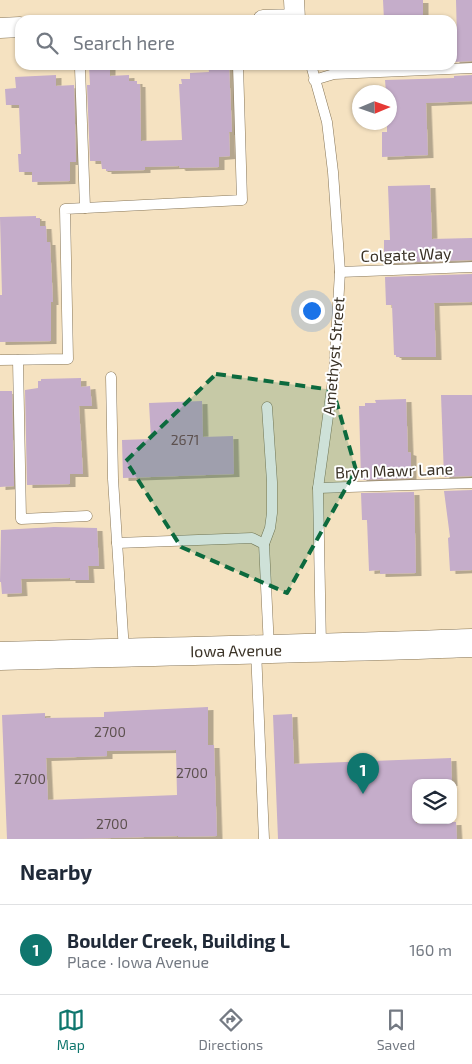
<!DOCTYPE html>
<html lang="en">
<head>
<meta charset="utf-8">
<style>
  :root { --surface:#fff; --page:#f2f2f3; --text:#1f2937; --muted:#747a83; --line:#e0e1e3; --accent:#0f766e }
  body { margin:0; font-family:"Exo 2",sans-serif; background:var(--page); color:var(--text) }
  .controls { position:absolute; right:15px; bottom:15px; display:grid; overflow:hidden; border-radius:10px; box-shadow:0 1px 4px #0004 }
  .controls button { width:45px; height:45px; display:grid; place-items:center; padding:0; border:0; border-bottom:1px solid var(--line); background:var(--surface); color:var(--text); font:25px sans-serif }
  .compass { position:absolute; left:352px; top:85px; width:45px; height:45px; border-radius:50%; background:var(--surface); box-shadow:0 1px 4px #0004; rotate:88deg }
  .you { position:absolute; left:311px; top:310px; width:18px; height:18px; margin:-12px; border:4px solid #fff; border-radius:50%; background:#1a73e8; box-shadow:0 0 0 8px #1a73e833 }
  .badge { display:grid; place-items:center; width:32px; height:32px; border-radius:50%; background:var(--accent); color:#fff; font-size:16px; font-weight:700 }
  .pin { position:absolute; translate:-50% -41px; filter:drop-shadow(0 1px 2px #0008) }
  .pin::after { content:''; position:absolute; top:26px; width:18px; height:15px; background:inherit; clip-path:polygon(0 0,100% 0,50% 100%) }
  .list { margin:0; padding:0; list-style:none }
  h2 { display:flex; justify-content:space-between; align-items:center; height:65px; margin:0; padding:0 20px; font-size:21px }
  h2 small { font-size:16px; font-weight:400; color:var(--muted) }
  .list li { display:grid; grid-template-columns:32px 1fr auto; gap:15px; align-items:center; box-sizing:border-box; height:90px; padding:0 20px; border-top:1px solid var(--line) }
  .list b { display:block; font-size:19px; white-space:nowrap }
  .list p { margin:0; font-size:16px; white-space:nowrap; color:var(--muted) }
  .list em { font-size:16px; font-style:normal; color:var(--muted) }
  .icon { flex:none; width:28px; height:28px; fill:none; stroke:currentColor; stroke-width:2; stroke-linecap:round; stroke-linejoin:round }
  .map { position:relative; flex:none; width:472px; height:839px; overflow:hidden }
  .search { position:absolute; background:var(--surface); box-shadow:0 1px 4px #0004; left:15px; right:15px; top:15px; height:55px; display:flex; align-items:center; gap:12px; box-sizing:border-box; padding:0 18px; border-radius:15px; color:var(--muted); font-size:19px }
  .sheet { height:155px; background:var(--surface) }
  nav { display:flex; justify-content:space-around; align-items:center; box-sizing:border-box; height:70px; border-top:1px solid var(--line); background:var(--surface); font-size:14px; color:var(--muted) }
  nav a { display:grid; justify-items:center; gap:2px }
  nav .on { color:var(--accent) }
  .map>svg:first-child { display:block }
</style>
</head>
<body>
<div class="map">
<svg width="472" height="839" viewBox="0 0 472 839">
  <defs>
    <filter id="shadow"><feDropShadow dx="5.5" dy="3" stdDeviation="0" flood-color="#0004"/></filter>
  </defs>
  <rect width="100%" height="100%" fill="#f5e2c1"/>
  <g fill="#c5adca" fill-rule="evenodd" filter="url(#shadow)">
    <path d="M383,0H423V15L418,16V20H384Z"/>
    <path d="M456,0H472V61L454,62L453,38H457Z"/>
    <path d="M110,65V76L129,75V81H137V84H140L141,141L182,140L179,84H182L181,79H190V73L209,72L208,65H229L232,132H229L230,156L219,157V167L180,168L179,166L145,167V170L106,171V169H102L101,161H90L87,85H90L89,66Z"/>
    <path d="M56,75V86L74,85L76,162H70V181L32,182V172H19L18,154H21L19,105H6L5,89L16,88L15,77Z"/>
    <path d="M472,75V101L426,103L428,155L382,157V132H387V122H390V92H386L385,80L454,78V76Z"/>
    <path d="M430,185L432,239L472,238V260L384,263V240H390L388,186Z"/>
    <path d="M36,216V218H40V226H46L47,242H50L53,302H51V341L0,342V295H2L0,217Z"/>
    <path d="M472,274V302L434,303L436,357H396V355H394L392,305H386L385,277Z"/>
    <path d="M81,378V387L90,386L92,406H79L83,474H70V484L27,485L25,390L38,388V381H41V379Z"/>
    <path d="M0,391H12L14,486L0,487Z"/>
    <path d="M441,395H472V476L444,477Z"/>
    <path d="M406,399L408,452L411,453V478L361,480L359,406H365V403H376L375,400Z"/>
    <path d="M202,401L203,437L233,436L234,474L123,478L122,440L151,439L149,403Z"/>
    <path d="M472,490V570L450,571L448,538L450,537L444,491Z"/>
    <path d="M414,492L416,573L380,574V570L369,571L367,520H362L361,493Z"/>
    <path d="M54,527L97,528L99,566H88L89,580H70V578L21,579L22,593L2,594L1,582H0L1,530Z"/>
    <path d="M208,707V745H214L217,836L178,837V836L78,839H7L2,715L45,713V718L104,717V712ZM176,750L177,795L48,800L46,758L107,756V751Z"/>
    <path d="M292,714L294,764L451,758L452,783H416V823L456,822L457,839H278L273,715Z"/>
  </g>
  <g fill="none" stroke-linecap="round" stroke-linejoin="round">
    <defs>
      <g id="service">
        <path d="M311,65L327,122L333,172L340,272L334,373L318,488L321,646"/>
        <path d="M80,68L85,208"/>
        <path d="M314,80L334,74L472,68"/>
        <path d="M340,272L472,267"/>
        <path d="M0,360L68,359L65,209L242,200L238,65"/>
        <path d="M18,360L21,519L87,516"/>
        <path d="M111,377L113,479L124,651"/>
        <path d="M318,488L472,483"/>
        <path d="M117,543L252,538L264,544L269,648"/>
        <path d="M264,544L270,528L272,513V482L267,407"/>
        <path d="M256,650L264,839"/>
      </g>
      <g id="minor">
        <path d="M263,20L295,19L294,0"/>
        <path d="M0,28L20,27"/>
      </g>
      <path id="primary" d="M0,656C157,651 315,649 472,643"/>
    </defs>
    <use href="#service" stroke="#887759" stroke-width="11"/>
    <use href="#minor" stroke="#887759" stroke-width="21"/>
    <use href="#primary" stroke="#887759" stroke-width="29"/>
    <use href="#service" stroke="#fff" stroke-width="10"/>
    <use href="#minor" stroke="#fff" stroke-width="20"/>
    <use href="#primary" stroke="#fff" stroke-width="28"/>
  </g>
  <path fill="#0c6a3e" fill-opacity="0.2" stroke="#0c6a3e" stroke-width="4" stroke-dasharray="10 6" stroke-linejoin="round" d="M216,374L333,390L356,470L287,593L181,547L126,461Z"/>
  <g text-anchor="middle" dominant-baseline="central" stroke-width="4" stroke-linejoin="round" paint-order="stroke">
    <g font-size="14" fill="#5d514f">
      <text x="185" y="439">2671</text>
      <text x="110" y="731">2700</text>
      <text x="192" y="772">2700</text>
      <text x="30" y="778">2700</text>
      <text x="112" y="823">2700</text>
    </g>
    <g font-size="16" fill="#3a3226" stroke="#fff">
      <text transform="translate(406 254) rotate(-2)">Colgate Way</text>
      <text transform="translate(333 356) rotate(-85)">Amethyst Street</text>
      <text transform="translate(394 470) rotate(-2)">Bryn Mawr Lane</text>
      <text transform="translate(236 650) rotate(-1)">Iowa Avenue</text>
    </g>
  </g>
</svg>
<div class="controls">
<button><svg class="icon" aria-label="layers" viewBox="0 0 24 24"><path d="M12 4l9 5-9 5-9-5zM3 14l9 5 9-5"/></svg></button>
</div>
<svg class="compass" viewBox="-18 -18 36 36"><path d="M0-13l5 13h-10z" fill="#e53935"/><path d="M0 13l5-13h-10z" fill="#747a83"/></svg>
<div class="you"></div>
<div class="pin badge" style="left:363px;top:794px">1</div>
<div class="search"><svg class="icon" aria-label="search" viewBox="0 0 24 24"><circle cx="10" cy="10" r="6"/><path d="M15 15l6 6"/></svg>Search here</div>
</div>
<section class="sheet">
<h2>Nearby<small></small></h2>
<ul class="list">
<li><span class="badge">1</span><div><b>Boulder Creek, Building L</b><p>Place · Iowa Avenue</p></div><em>160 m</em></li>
</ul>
</section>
<nav>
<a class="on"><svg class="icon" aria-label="map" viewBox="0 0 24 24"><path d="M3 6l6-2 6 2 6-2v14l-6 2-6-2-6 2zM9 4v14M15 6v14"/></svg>Map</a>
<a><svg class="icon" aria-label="directions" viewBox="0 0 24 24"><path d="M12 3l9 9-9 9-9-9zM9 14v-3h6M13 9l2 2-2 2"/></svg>Directions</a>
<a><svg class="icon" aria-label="saved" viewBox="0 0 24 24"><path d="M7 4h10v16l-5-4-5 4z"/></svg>Saved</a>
</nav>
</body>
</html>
